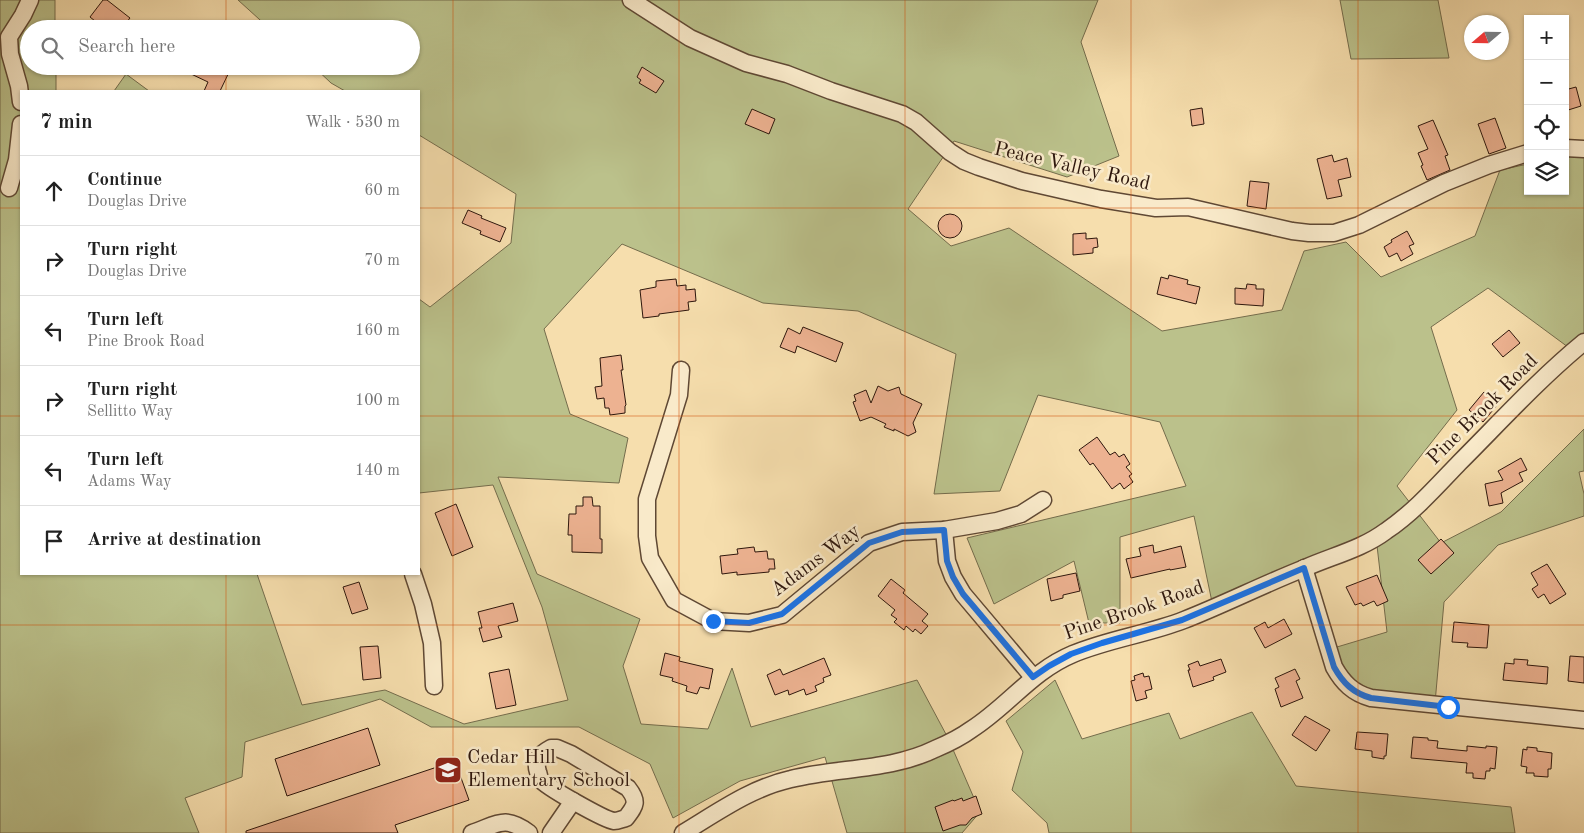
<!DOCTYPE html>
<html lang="en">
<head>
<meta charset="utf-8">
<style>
  :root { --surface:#fff; --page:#f6f6f6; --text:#222; --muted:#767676; --line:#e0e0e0 }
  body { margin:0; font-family:"Old Standard TT",serif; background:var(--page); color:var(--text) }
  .controls { position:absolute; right:15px; top:15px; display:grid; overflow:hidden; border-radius:0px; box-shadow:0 1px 4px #0004 }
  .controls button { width:45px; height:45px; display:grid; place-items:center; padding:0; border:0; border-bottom:1px solid var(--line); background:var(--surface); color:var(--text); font:25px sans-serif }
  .compass { position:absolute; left:1464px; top:15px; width:45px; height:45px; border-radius:50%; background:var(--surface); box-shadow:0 1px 4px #0004; rotate:250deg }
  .stop { position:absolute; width:15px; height:15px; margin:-11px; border:4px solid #1a73e8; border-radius:50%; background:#fff }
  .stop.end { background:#1a73e8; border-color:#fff; box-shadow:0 1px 5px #0008 }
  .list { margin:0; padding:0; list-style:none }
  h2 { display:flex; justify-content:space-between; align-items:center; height:65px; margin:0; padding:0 20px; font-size:21px }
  h2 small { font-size:16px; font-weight:400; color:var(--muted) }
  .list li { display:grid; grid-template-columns:32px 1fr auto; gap:15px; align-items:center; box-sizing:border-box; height:70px; padding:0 20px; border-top:1px solid var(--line) }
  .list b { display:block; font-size:19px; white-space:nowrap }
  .list p { margin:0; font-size:16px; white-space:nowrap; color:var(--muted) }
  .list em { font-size:16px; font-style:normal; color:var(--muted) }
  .icon { flex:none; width:28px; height:28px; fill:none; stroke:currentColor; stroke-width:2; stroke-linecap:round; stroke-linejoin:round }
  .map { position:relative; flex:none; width:1584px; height:833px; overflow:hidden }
  .search { position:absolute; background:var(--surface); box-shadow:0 1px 4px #0004; left:20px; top:20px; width:400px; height:55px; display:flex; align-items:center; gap:12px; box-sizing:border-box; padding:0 18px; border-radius:28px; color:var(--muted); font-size:19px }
  .panel { position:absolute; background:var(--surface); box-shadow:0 1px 4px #0004; left:20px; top:90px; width:400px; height:485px; border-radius:0px }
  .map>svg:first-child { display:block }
</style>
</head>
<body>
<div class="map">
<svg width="1584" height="833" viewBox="0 0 1584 833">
  <rect width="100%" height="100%" fill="#f6dead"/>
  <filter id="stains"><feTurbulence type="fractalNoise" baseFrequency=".004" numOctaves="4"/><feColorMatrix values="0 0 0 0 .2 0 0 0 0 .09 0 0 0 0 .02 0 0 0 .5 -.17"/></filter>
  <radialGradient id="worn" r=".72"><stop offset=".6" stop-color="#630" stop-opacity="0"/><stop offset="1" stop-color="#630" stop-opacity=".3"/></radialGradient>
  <g fill="#bbc18b" stroke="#746c4c">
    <path d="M0,0H55V29H29V66H56V91H21V574H257L302,705L385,690L464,724L568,700L542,607L493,485L419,493V299L430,307L511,243L516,194L419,135V91H345L331,83L313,66H411V29H270L238,0H1098L1081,42L1119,156L1067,177L954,141L908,209L951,246L1009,228L1162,331L1282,310L1304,251L1346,242L1381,277L1475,236L1500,170L1528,164V191H1565V155L1584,150V341L1572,350L1488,288L1431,327L1457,410L1397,486L1441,543L1501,512L1584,429V471L1579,472L1584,494V516L1498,545L1444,602L1435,703L1348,685L1327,650L1387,632L1376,537L1212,602L1194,516L1120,537V623H1089L1074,561L994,604L967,538L1186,486L1160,422L1038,395L1000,491L934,494L956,354L858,311L763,303L622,244L544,329L570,414L628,438L619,483L498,477L537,574L640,619L623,666L641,724L708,729L732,668L751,727L917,680L948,738L980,812L962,833H847L825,757L740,781L673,818L650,764L579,727H431L380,699L245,742L242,777L185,798L199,833H0Z"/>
    <path d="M1340,0H1438L1449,58L1351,59Z"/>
    <path d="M126,74L149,91H114Z"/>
    <path d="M1055,680L1082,739L1169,713L1180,739L1252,712L1296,786L1511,807L1515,833H1049L1047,823L1012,790L1023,752L1006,721Z"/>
  </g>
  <g fill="#edb291" stroke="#2d160c">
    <path d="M103,0H107L130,18L121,29H105L90,17Z"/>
    <path d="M192,66H232L220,91H204L208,82L189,73Z"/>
    <path d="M642,67L664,81L656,93L639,83L641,80L637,77Z"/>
    <path d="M1576,87L1581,106L1565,111V90Z"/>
    <path d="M1202,108L1204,124L1192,126L1190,110Z"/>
    <path d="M752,109L775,119L769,134L745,124Z"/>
    <path d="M1495,118L1506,148L1489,154L1478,124Z"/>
    <path d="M1433,120L1448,155L1445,156L1450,170L1427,180L1421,166L1423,165L1418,153L1428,149L1418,126Z"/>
    <path d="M1332,155L1334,162L1347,158L1351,177L1338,180L1342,196L1327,199L1317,159Z"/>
    <path d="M1250,181L1269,183L1266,209L1247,206Z"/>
    <path d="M468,210L482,216L481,218L506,228L500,242L480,234L481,231L462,223Z"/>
    <circle cx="950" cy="226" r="12"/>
    <path d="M1407,231L1414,244L1409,246L1413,254L1401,261L1397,253L1389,257L1384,247L1392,242L1391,240Z"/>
    <path d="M1086,233V239L1097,238L1098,247L1093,248V253L1073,255V234Z"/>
    <path d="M1169,275L1188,280L1187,284L1200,287L1196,304L1157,294L1161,277L1168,279Z"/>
    <path d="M676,279L677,286L686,285V290L695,289L696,301L688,302L689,310L659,314V316L643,318L640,290L656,287V281Z"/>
    <path d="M1247,284L1256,285V289H1264L1263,306L1235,304V288L1246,289Z"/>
    <path d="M803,327L843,343L836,362L797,346L795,353L780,347L788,328L800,334Z"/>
    <path d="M1509,330L1520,343L1503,357L1492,344Z"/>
    <path d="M621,355L623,370H621L626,405L625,406V413L610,415L609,408H605L604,398L597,399L595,387L602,386L600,358Z"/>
    <path d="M878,386L888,391L899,387L901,394L922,404L913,423L916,432L908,436L894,429V431L884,427L886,424L871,417L860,421L853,402L856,401L854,395L866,390L871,403Z"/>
    <path d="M1484,392L1498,404L1483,422L1469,410Z"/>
    <path d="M1097,437L1110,455L1115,452L1119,457L1124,454L1130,464L1126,467L1132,474L1129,476L1133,482L1124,489L1120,483L1112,489L1093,463L1090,465L1079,450Z"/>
    <path d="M1521,458L1527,470L1519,473L1523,481L1501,493L1503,503L1489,506L1485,484L1503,480L1498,471Z"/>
    <path d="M583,497H592L593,506H600V539H602V553L572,552V535H568L569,514H576V506H583Z"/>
    <path d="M456,504L473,547L452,556L435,513Z"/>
    <path d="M1441,539L1454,553L1431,574L1418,560Z"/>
    <path d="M1153,545L1154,553L1181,546L1186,567L1170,570V569L1131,578L1126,559L1141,556L1139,548Z"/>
    <path d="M754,547L755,552L767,551L768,559H774L775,569H769V572L737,575V572L722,574L720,556L738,554L737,549Z"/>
    <path d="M1547,564L1566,594L1550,604L1544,594L1538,598L1532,589L1538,585L1531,573Z"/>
    <path d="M1076,573L1080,591L1063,595V598L1051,601L1047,579Z"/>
    <path d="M1377,575L1388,601L1377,606L1374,601L1363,606L1361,603L1355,605L1346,587Z"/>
    <path d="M891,579L905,590L903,593L928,614L922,621L928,626L921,634L915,629L913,632L906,626L904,630L894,622L897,619L891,615L895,610L878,596Z"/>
    <path d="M359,582L368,609L352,614L343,587Z"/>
    <path d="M513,603L518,621L498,626L502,637L483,642L479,628H482L478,612Z"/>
    <path d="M1284,619L1292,634L1265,648L1254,628L1265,622L1268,628Z"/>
    <path d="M1454,622L1489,625L1487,648L1467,647L1468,643L1452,642Z"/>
    <path d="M378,646L381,678L363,680L360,647Z"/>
    <path d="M665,653L680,657L679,661L713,669L709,689L700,687L697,694L686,691L687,686L672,681L673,678L660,675Z"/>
    <path d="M1570,656L1584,657V683L1568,681Z"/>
    <path d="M824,658L831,675L823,678L824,682L815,686L817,691L806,695L804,689L789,695L788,690L775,695L767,675L780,669L783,675Z"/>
    <path d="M1221,659L1226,672L1213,677L1214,680L1193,687L1188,670H1190L1188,665L1198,661L1200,666Z"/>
    <path d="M1514,659L1528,660L1527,665L1548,667L1547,684L1503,680L1505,663L1514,664Z"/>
    <path d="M509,669L516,705L496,709L489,673Z"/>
    <path d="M1295,669L1300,679L1296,681L1303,698L1281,707L1275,689L1279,687L1275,678Z"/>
    <path d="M1143,673L1144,677L1149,676L1152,689L1145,691L1147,698L1136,701L1131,681L1135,680L1134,676Z"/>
    <path d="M1305,716L1330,730L1316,751L1292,735Z"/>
    <path d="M368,728L380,765L287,796L275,759Z"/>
    <path d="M1357,732L1388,734L1386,756H1384V759L1372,757V751L1355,749Z"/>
    <path d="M1413,737L1428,738V740L1438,741L1437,748L1467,751V746L1486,748V746L1497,747L1495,769L1490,768V771H1486L1485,779L1473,778V773H1466L1467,763L1411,758Z"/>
    <path d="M1527,747L1537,748V751L1552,753L1551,769H1548V777L1534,776V773H1526L1527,767L1521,766L1523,749L1527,750Z"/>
    <path d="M455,761L469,800L395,825L398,833H246V831Z"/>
    <path d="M976,796L982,814L972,818L966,825H960L943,831L935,807L953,800L954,801L962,798L963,801Z"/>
  </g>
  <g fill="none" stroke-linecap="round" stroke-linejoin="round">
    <defs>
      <g id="minor">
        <path d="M631,0L690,38L746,63L787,74L831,91L902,114L916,122L950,152L964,161L979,167L1022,181L1101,199L1156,208L1188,207L1292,231L1309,233H1334L1359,225L1444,183L1489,165L1528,153"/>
        <path d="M21,102L19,86L10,54L9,37L23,15L30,0"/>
        <path d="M1565,148L1584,149"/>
        <path d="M9,188L17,160L21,124"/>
        <path d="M681,370L679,395L647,499V536L650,558L674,600L713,621L749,623L782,615L869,543L902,532L944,530L997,521L1021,514L1043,500"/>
        <path d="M944,530L947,561L953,577L963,594L1033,677"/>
        <path d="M1304,568L1334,667C1343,683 1353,693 1371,698L1584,720"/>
        <path d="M413,574L423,604L432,643L434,686"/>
        <path d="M551,748H557L571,754L628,788C639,802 635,806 626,818C622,819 618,821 614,821C605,820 546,787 540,779C539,777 539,774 538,772C534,760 540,754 551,748Z"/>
        <path d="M472,833C498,824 505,815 529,833"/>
        <path d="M551,833L573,801"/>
        <path d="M683,833C718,812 751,788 791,779C839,767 890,771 935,749C947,744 961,737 972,729C1008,706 1032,671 1073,654C1109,639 1148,634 1184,620C1225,604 1264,584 1305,568C1332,556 1362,549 1386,531C1414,512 1436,487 1459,463C1500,422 1539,379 1584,342"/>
      </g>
    </defs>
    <use href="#minor" stroke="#5f4834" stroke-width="19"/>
    <use href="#minor" stroke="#f9eaca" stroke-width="16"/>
  </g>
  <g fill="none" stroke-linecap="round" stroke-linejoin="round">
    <path stroke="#1a73e8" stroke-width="6" d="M713,621L749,623L782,614L869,543L902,532L944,530L947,561L953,577L963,594L1033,677L1049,666L1071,654L1102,643L1182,620L1304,568L1334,667C1343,683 1353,693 1371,698L1448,707"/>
  </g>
  <path fill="none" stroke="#d5520c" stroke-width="1" stroke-opacity="0.55" d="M226,0V29M453,0V833M679,0V833M905,0V833M1131,0V833M1358,0V833M226,66V91M0,208H21M419,208H1584M0,416H21M419,416H1584M226,574V833M0,625H1584"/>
  <defs>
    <symbol id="school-square" viewBox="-11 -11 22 22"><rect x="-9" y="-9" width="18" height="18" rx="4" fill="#8f2418" stroke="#f9eaca"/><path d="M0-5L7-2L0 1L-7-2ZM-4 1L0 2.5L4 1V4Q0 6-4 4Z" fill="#fff"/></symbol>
  </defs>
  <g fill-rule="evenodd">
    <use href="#school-square" x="432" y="754" width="32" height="32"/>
  </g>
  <g text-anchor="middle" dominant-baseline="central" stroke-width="5" stroke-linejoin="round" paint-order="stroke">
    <g font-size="20" fill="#2d160c" stroke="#f9eaca">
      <text transform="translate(1072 167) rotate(13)">Peace Valley Road</text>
      <text transform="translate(1483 410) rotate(-45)">Pine Brook Road</text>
      <text transform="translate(816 561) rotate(-37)">Adams Way</text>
      <text transform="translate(1134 611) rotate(-19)">Pine Brook Road</text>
    </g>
    <g font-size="20" fill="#2d160c" stroke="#f9eaca" text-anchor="start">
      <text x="467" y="758">Cedar Hill<tspan x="467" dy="23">Elementary School</tspan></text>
    </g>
  </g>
  <rect width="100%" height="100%" filter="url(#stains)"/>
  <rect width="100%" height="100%" fill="url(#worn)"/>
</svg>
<div class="controls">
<button>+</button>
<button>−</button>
<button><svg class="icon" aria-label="locate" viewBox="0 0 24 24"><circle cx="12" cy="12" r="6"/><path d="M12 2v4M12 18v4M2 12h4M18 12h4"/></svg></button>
<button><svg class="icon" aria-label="layers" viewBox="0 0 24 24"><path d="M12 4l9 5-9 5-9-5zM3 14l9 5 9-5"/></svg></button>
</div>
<svg class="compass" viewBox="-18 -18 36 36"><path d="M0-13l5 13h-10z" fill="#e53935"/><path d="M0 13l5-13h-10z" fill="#767676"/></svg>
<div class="stop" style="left:1448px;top:707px"></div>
<div class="stop end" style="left:713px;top:621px"></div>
<div class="search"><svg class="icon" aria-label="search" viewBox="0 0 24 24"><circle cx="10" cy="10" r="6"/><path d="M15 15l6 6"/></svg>Search here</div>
<section class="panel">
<h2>7 min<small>Walk · 530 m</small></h2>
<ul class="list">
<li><svg class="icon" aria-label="ahead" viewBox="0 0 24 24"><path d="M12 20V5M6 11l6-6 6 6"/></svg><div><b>Continue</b><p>Douglas Drive</p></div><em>60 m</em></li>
<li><svg class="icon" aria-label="right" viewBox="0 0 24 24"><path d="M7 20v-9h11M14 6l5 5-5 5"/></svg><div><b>Turn right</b><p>Douglas Drive</p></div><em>70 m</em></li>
<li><svg class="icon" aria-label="left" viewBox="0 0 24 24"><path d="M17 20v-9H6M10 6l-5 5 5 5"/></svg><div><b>Turn left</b><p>Pine Brook Road</p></div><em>160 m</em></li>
<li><svg class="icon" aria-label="right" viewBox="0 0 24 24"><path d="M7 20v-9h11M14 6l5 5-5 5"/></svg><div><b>Turn right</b><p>Sellitto Way</p></div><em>100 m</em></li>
<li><svg class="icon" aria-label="left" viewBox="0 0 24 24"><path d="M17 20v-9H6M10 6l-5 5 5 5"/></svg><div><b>Turn left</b><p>Adams Way</p></div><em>140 m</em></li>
<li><svg class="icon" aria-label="arrive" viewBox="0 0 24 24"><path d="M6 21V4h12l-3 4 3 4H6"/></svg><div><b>Arrive at destination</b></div></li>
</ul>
</section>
</div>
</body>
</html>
